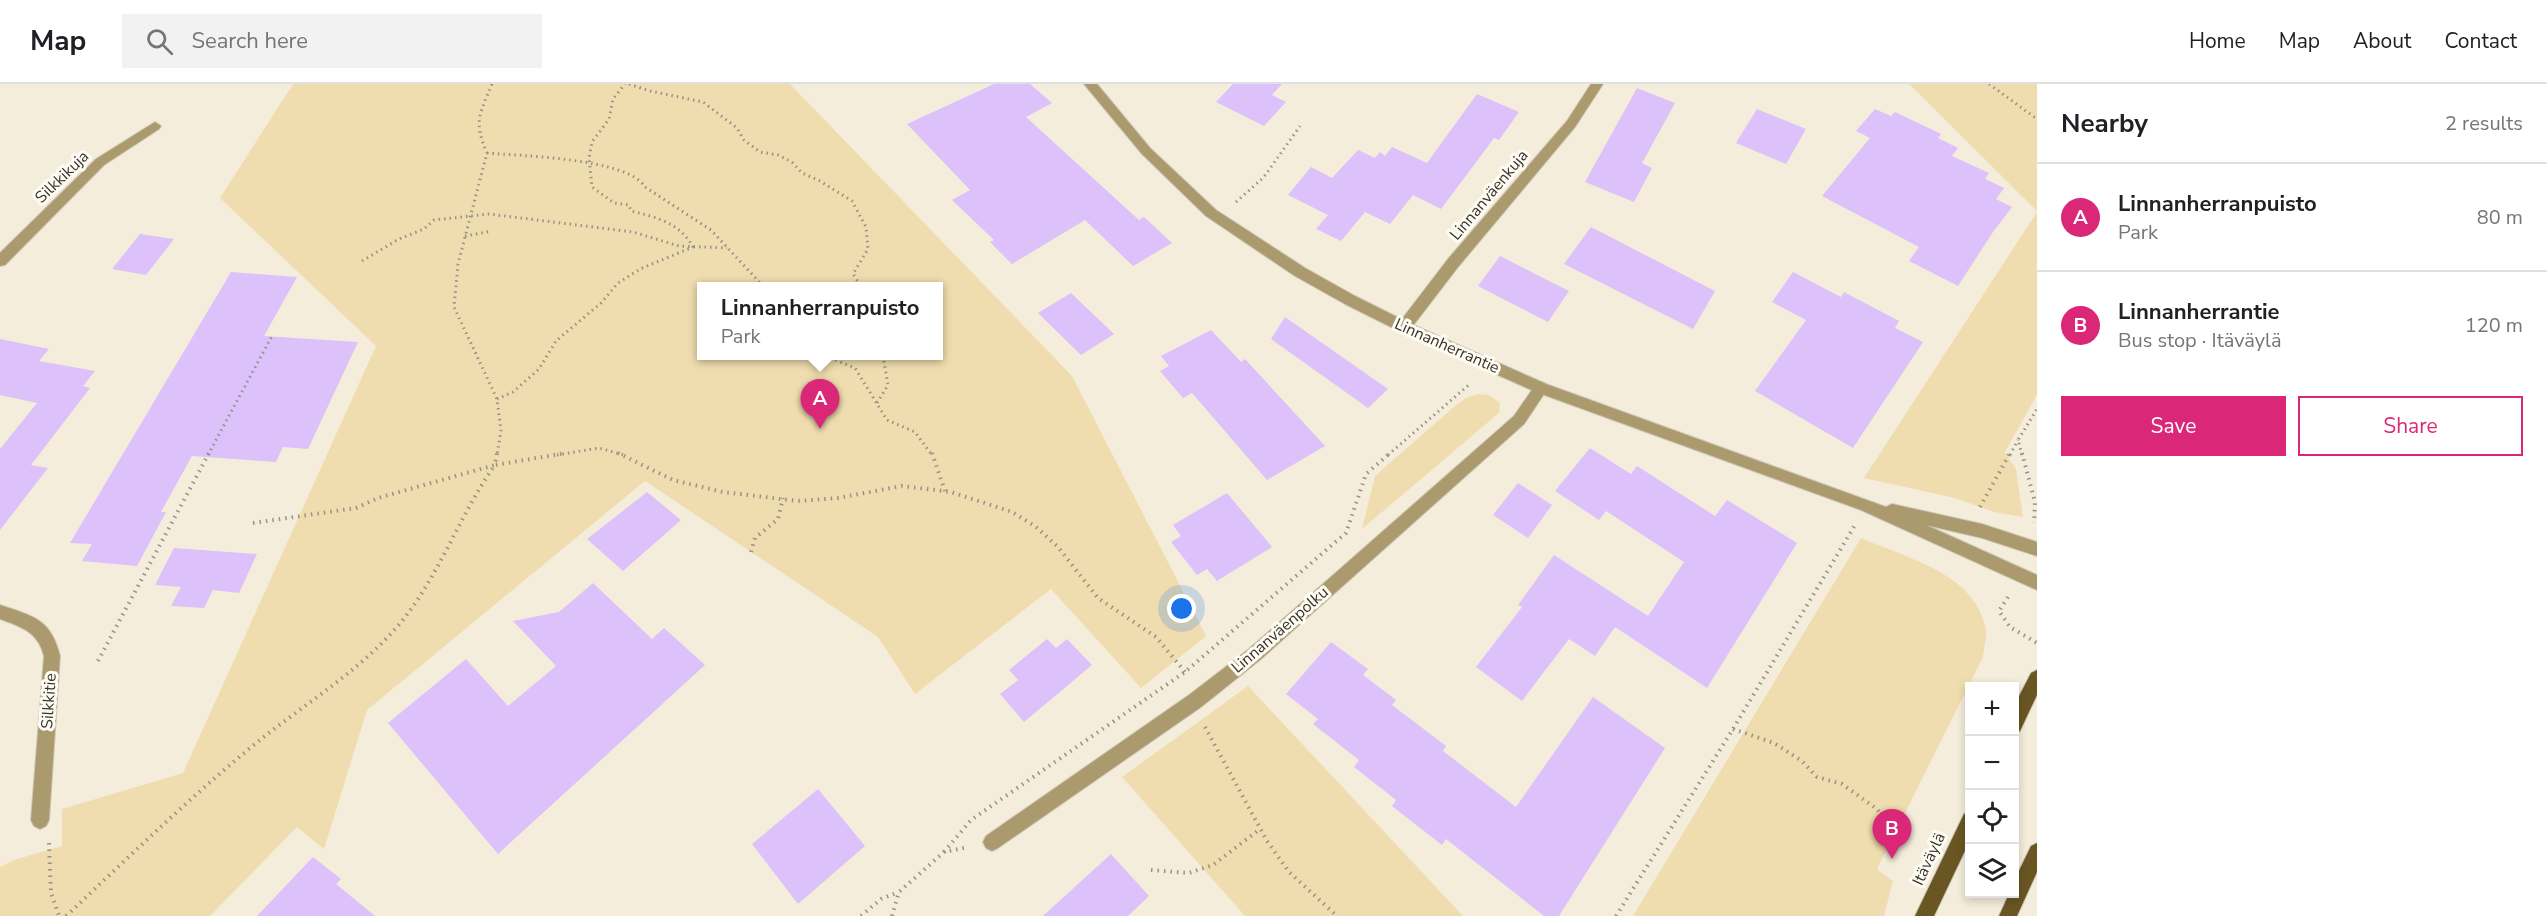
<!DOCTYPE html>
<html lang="en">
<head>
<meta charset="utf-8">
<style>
  :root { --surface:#fff; --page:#f2f2f2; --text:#202124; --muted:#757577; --line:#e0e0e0; --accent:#db2777 }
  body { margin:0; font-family:"Nunito Sans",sans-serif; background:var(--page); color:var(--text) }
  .controls { position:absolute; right:18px; bottom:18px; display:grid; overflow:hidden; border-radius:0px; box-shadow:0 3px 9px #0003 }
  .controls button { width:54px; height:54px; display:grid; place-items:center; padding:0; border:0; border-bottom:2px solid var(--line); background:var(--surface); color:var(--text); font:30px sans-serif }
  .you { position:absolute; left:1182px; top:525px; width:21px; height:21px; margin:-15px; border:4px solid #fff; border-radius:50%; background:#1a73e8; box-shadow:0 0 0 9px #1a73e833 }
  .badge { display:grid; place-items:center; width:39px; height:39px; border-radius:50%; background:var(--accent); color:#fff; font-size:20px; font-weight:700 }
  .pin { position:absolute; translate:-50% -50px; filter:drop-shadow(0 2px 3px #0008) }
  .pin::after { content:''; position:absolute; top:32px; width:21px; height:18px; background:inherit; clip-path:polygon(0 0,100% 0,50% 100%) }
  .popup { position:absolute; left:697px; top:198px; width:246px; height:78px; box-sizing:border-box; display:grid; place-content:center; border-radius:0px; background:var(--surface); filter:drop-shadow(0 2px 4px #0005); font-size:20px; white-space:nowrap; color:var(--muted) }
  .popup b { font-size:22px; color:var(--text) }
  .popup::after { content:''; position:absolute; left:50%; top:100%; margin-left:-12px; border:12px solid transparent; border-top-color:var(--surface) }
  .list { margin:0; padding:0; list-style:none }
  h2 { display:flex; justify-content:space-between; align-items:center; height:78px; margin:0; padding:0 24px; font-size:26px }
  h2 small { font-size:20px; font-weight:400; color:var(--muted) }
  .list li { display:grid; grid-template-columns:39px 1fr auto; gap:18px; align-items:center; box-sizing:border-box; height:108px; padding:0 24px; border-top:2px solid var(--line) }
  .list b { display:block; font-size:22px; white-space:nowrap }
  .list p { margin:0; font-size:20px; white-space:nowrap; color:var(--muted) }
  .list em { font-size:20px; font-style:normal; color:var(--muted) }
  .actions { display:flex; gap:12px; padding:18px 24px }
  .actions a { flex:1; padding:14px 0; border:2px solid var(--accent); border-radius:0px; text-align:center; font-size:21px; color:var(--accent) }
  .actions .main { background:var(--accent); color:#fff }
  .icon { flex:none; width:33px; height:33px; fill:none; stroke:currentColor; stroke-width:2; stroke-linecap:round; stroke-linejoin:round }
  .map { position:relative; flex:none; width:2037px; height:832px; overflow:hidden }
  header { display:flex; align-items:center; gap:36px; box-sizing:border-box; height:84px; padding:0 30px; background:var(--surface); border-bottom:2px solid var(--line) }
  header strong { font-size:28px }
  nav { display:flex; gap:33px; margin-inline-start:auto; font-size:21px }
  .search { width:420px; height:54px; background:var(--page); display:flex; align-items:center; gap:15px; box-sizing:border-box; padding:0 21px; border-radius:0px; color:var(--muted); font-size:22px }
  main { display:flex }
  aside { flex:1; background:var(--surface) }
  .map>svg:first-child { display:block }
</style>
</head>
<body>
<header>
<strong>Map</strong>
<div class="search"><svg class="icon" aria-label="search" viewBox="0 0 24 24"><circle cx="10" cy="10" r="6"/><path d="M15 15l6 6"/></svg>Search here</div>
<nav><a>Home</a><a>Map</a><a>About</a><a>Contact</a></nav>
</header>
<main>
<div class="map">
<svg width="2037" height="832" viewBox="0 0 2037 832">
  <rect width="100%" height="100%" fill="#f5eddb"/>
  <g fill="#f0ddaf" fill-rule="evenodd">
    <path d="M293,0H790L1072,292L1206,552L1141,604L1051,505L915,610L878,553L645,397L367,626L324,765L297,743L210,832H0V783L14,776L62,762V725L183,689L376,262L220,114ZM702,202H938V272H702Z"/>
    <path d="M1909,0H2037V127Z"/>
    <path d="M2037,128V311L2005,368L2016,385L2023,433L1994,428L1955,414L1864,394Z"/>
    <path d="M1479,310L1489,311L1500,319L1499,329L1362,445L1375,392L1455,322L1466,314Z"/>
    <path d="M1861,454C1904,473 1972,488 1985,541C1988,550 1984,563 1983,573L1877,785L1893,797L1884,832H1633Z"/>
    <path d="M1248,602L1463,832H1245L1122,693Z"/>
  </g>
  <g fill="#dcc1fa">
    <path d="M994,0H1030L1052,19L1026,33L1139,136L1144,133L1172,159L1133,182L1085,136L1012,180L990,158L994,156L952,116L970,106L907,40Z"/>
    <path d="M1233,0H1282L1272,11L1286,18L1264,42L1216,18Z"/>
    <path d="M1637,4L1675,19L1642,79L1652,84L1634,118L1585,98Z"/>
    <path d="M1477,10L1519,28L1499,56L1494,54L1441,125L1413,111L1390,140L1365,128L1341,157L1316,145L1328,131L1288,111L1311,83L1332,94L1358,66L1375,74L1380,68L1385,72L1392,63L1427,79Z"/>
    <path d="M1757,25L1806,45L1786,80L1736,59Z"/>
    <path d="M1875,25L1891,32L1895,28L1941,50L1938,54L1958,64L1952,72L1989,89L1985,95L2004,104L1996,115L2012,123L1993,148L1958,202L1909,177L1919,163L1822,112L1870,54L1856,47Z"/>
    <path d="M1591,143L1715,207L1693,245L1564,180Z"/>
    <path d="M140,150L174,155L146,191L112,185Z"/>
    <path d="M1500,172L1569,207L1548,238L1478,202Z"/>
    <path d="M231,188L297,193L264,252L358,258L308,365L283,363L276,378L192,372L161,428H166L137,482L82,477L92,460L70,459Z"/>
    <path d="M1793,188L1841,213L1844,208L1899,237L1895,244L1923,258L1853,364L1755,307L1806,236L1772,218Z"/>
    <path d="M1071,209L1114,250L1081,271L1038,229Z"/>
    <path d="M1285,233L1388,305L1368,324L1271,255Z"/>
    <path d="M1211,246L1241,278L1245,275L1325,362L1267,396L1192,309L1183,314L1160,287L1169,282L1161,272Z"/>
    <path d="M0,255L49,265L39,277L95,287L83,302L90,304L31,381L48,384L0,446V365L37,319L0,311Z"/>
    <path d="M1590,364L1631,390L1637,382L1715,432L1727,416L1797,459L1707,604L1615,543L1595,572L1569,555L1522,617L1476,583L1522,523L1518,521L1554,471L1648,532L1684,478L1606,427L1599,436L1555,407Z"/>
    <path d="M1518,399L1552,421L1528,454L1493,431Z"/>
    <path d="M647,408L681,436L623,487L587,455Z"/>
    <path d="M1227,409L1272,463L1217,497L1207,485L1197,491L1171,458L1181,452L1173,441Z"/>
    <path d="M174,464L257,470L239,509L213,506L204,524L171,522L181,503L155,501Z"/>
    <path d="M593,499L652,555L664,544L705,581L498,770L388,639L466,575L508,622L556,582L513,537L559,528Z"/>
    <path d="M1047,555L1056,564L1067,555L1092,581L1024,638L1000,610L1018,596L1009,586Z"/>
    <path d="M1331,558L1368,585L1363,591L1396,616L1392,621L1446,662L1443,667L1516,723L1593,613L1665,664L1559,832H1544L1446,755L1442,761L1392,722L1396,716L1354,683L1359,676L1313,640L1318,635L1286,610Z"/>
    <path d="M818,705L865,762L798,820L752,760Z"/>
    <path d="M1111,770L1149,812L1128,832H1043Z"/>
    <path d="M313,773L341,795L336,800L375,832H257Z"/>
  </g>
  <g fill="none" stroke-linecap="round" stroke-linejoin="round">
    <defs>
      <g id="minor">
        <path d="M1591,0H1603L1575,43L1458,183L1409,247H1399L1397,243L1399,239L1448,175L1567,37Z"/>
        <path d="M155,38L161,42L159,45L104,81L5,181L0,182V169L96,75Z"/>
        <path d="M1541,298L1546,300L1548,304L1524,340L1261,575L1201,623L998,764L992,767L986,764L983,758L986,752L1189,611L1249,565L1514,332L1536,300Z"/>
        <path d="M0,521C33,532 51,535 60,572L49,736L46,742L40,745L34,742L31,736L44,572C38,548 22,543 0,535Z"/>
      </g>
      <path id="tertiary" d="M1084,0H1097L1150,64L1216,126L1305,184L1355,212L1409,239L1546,300L1886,423L1892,420L1982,440L2037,458V472L1982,454L1926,441L2037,491V506L1861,426L1536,308L1399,247L1345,220L1295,192L1206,132L1142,70Z"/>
      <g id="primary">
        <path d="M2037,586V611L2020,647L2014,649V622L2031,589Z"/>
        <path d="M1970,727V756L1934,832H1915L1964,730Z"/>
        <path d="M2037,759V788L2017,832H1999L2009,810H2014V797L2031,762Z"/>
      </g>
    </defs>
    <use href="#minor" stroke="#cfc8b8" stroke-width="2"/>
    <use href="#tertiary" stroke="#cfc8b8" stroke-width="2"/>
    <use href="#primary" stroke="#cfc8b8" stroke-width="2"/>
    <g stroke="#989286" stroke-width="3" stroke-dasharray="1.5 4" stroke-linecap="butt">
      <path d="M492,0C480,30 473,37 487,69L458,180L454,223L497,315L501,347L497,371"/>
      <path d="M629,0L650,7L703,18L737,44L744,56L760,68L778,71L792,78L802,89L820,97L852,117L866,143L868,165L853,190L861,202"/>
      <path d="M1989,0L2037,35"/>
      <path d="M487,69C520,72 628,74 645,103L711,146L763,202"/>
      <path d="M1236,118L1264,93L1300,42"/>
      <path d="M465,152L492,147"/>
      <path d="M362,177L399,155L424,145L434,136L489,130L633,148L679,162L727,164"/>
      <path d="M825,272L855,284L887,336L915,348L932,371"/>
      <path d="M497,315L513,308L539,285L556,257L601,219L618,199L640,185L693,163C680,139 656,133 631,127L629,121L614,119L592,103L589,74L592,58L609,35L613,15L625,0"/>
      <path d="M877,319L888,301L883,272"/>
      <path d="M208,371L273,250"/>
      <path d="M557,371L599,364L624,371"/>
      <path d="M1388,371L1471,299"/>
      <path d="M2010,371L2018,356"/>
      <path d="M2022,371L2018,356L2037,325"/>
    </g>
    <g stroke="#989286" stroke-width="4" stroke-dasharray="1.5 5" stroke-linecap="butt">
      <path d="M618,369L673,396L723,408L798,417L838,414L902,402L951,408L1012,428L1035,442L1058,463L1098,514L1156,553L1185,588"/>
      <path d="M932,369L945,407"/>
      <path d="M2022,369L2035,418L2034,439"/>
      <path d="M1980,423L2010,369"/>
      <path d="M253,439L356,424L378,414L495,381L497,369"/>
      <path d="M751,468L755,454L778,435L783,414"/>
      <path d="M2008,513L1999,527L2010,543L2037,559"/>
      <path d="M98,577L209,369"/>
      <path d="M1205,643L1267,757L1289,788L1337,832"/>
      <path d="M1733,645L1774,659L1802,677L1817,693L1842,700L1877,725L1895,751"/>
      <path d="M49,759L51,809L59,832"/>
      <path d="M944,768L971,736L1185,588L1346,449L1366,390L1390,369"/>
      <path d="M1151,786L1189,789L1213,781L1260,745"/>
      <path d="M66,832C128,774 189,714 255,660C304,620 361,587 402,537C440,490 460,430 495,381L566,369"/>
      <path d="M861,832L881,815L899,808"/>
      <path d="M892,832L899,808L944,768L968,763"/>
      <path d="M1616,832L1733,645L1855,441"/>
    </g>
    <use href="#minor" fill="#ab9a6d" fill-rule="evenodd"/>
    <use href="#tertiary" fill="#ab9a6d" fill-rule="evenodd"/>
    <use href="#primary" fill="#695623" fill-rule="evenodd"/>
  </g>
  <g text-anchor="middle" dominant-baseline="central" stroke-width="6" stroke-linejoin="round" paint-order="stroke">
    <g font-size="16" fill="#37342d" stroke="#fefbf3">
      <text transform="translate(62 93) rotate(-44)">Silkkikuja</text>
      <text transform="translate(1489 111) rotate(-50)">Linnanväenkuja</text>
      <text transform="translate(1447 262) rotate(24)">Linnanherrantie</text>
      <text transform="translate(1280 546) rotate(-41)">Linnanväenpolku</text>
      <text transform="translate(49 617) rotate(-86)">Silkkitie</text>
      <text transform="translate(1929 775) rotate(-65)">Itäväylä</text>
    </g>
  </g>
</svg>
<div class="controls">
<button>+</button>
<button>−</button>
<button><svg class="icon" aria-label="locate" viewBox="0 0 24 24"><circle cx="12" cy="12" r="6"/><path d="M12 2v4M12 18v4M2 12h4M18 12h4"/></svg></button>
<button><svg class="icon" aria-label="layers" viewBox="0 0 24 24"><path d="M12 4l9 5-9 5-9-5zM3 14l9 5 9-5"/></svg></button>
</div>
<div class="you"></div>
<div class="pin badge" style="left:820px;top:345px">A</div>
<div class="popup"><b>Linnanherranpuisto</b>Park</div>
<div class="pin badge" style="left:1892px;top:775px">B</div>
</div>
<aside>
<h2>Nearby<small>2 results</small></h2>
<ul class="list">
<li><span class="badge">A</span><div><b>Linnanherranpuisto</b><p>Park</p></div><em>80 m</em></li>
<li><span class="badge">B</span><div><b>Linnanherrantie</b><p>Bus stop · Itäväylä</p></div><em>120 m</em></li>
</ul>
<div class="actions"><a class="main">Save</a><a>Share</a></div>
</aside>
</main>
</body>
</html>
